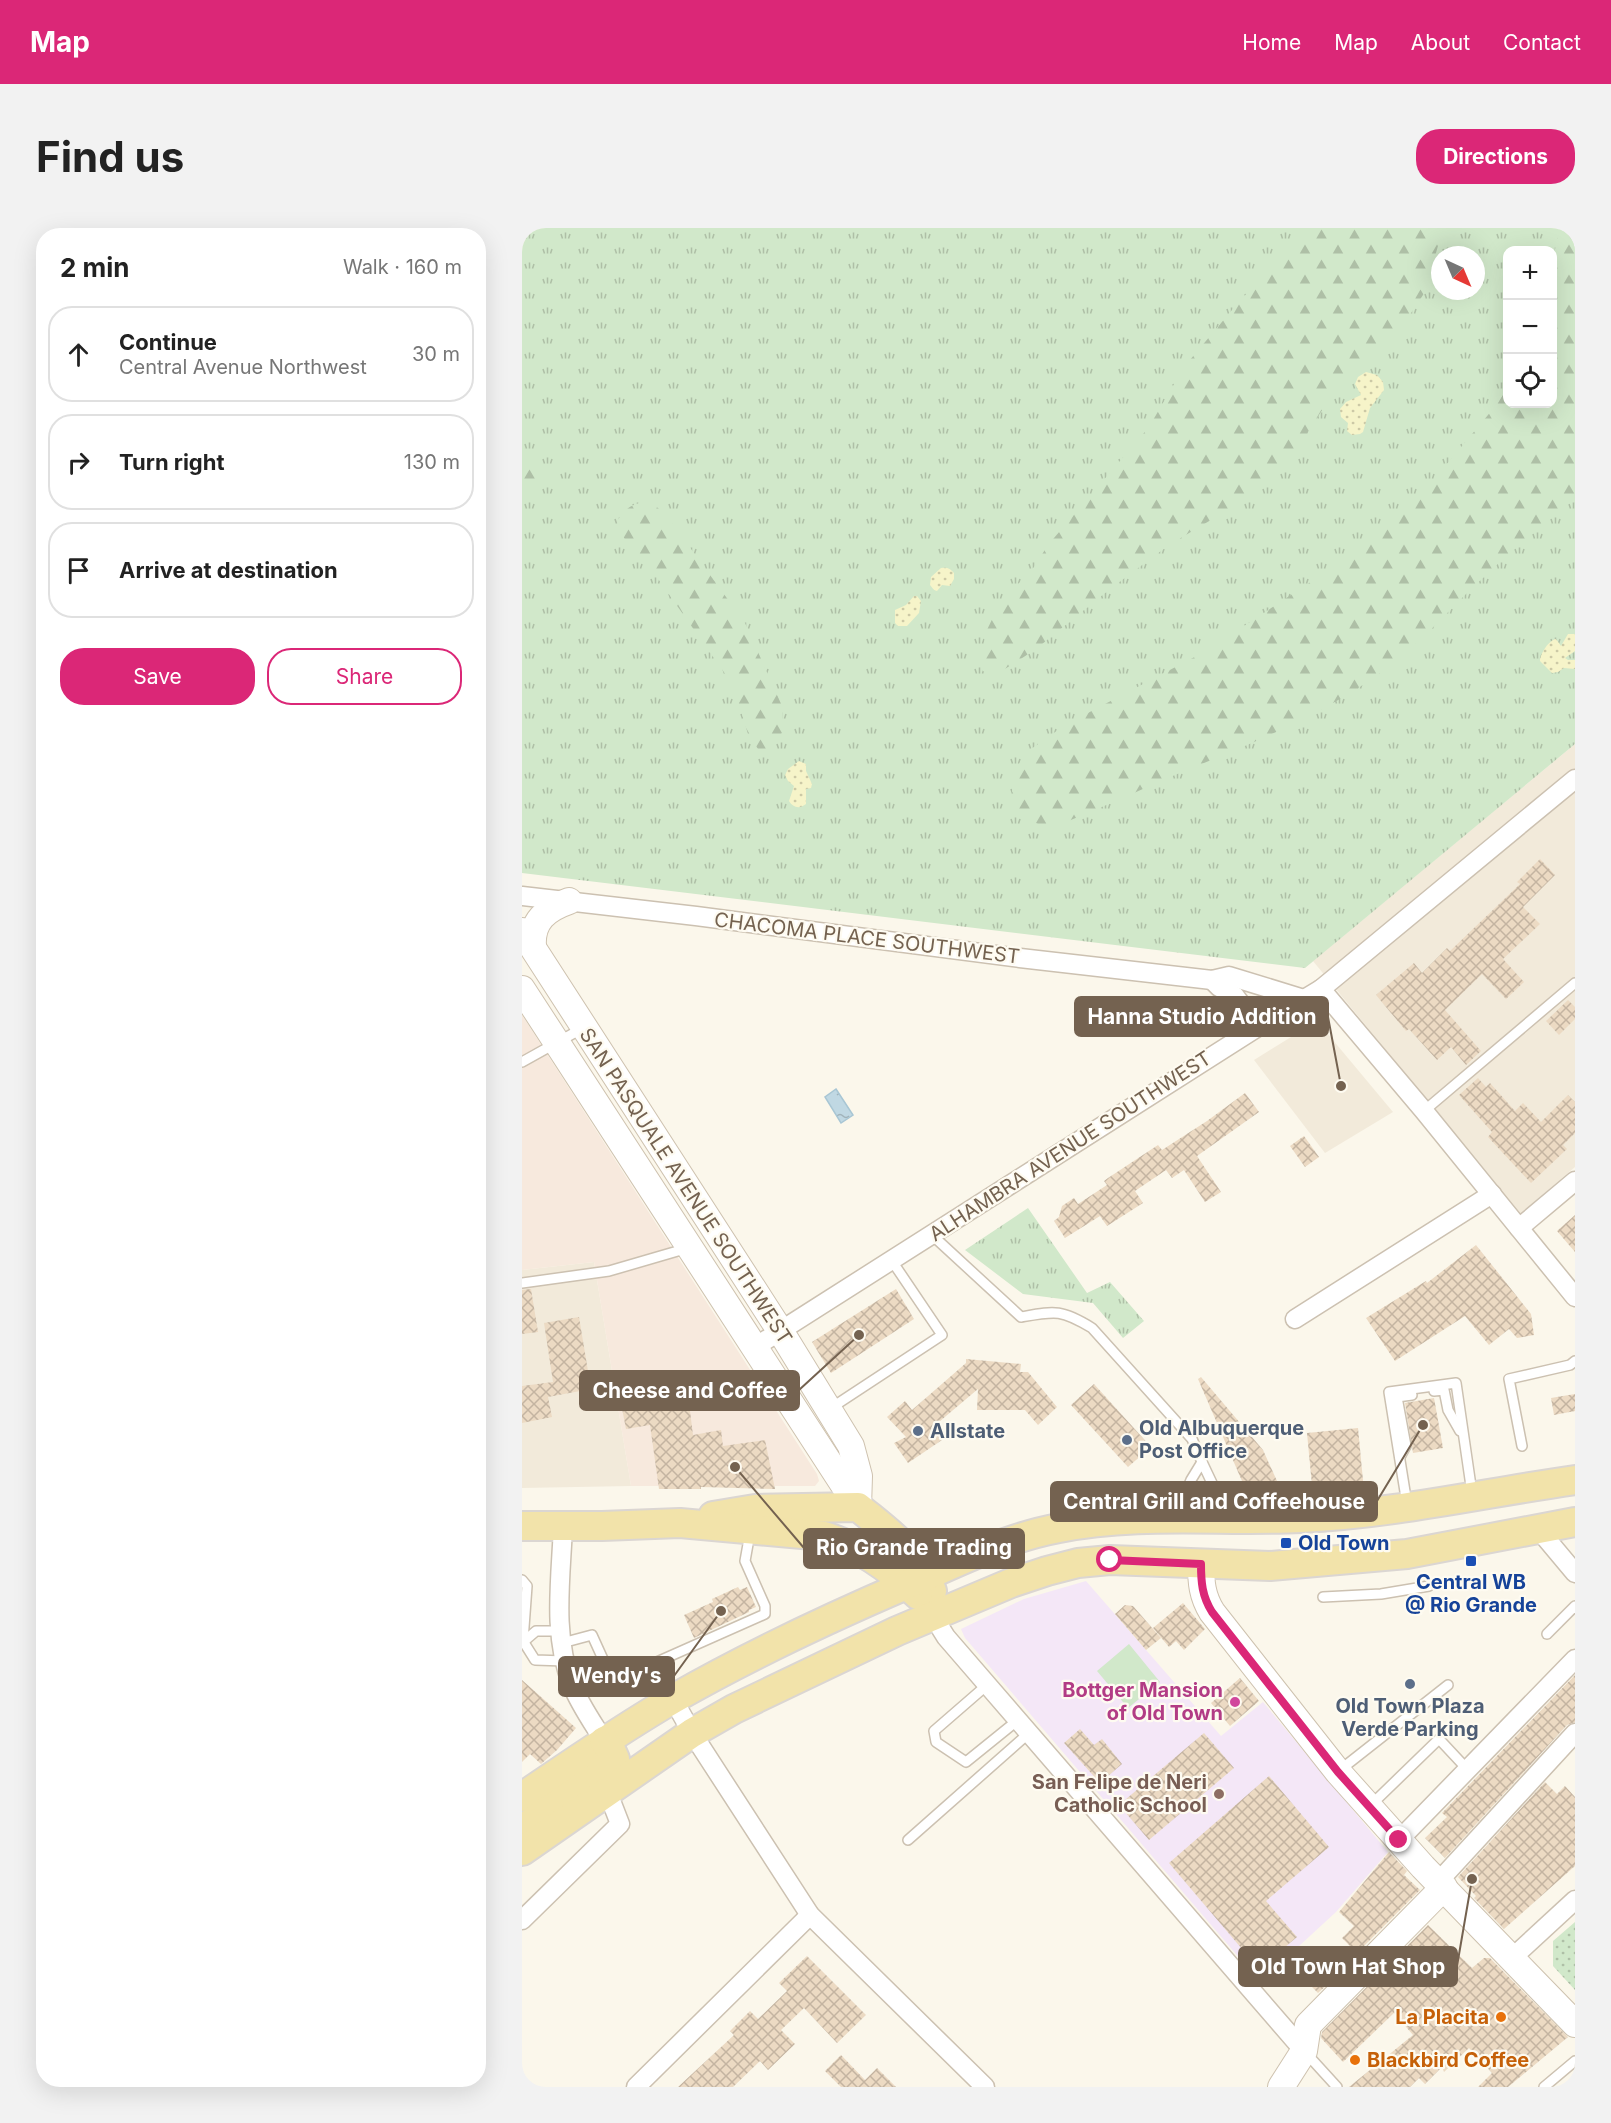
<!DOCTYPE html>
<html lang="en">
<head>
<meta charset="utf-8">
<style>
  :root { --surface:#fff; --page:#f2f2f2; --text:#222; --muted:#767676; --line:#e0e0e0; --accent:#db2777 }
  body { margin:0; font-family:Inter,sans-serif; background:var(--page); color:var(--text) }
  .controls { position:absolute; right:18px; top:18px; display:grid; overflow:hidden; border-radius:12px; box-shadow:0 6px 24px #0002 }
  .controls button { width:54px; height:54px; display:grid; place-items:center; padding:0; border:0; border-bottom:2px solid var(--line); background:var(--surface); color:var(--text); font:30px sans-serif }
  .compass { position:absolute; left:909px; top:18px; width:54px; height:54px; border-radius:50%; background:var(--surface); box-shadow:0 6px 24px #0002; rotate:136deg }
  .stop { position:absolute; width:18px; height:18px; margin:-14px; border:4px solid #db2777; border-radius:50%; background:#fff }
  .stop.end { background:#db2777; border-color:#fff; box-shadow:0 2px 6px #0008 }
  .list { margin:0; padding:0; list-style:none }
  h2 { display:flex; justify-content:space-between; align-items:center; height:78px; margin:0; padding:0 24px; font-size:26px }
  h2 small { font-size:20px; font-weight:400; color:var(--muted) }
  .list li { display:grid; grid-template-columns:39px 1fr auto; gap:18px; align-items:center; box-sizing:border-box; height:96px; margin:0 12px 12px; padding:0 12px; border:2px solid var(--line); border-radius:24px }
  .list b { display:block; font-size:22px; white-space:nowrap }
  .list p { margin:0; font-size:20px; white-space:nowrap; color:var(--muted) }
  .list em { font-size:20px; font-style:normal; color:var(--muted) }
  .actions { display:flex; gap:12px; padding:18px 24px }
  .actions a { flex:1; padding:14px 0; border:2px solid var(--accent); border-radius:24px; text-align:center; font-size:21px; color:var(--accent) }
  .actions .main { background:var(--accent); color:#fff }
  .icon { flex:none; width:33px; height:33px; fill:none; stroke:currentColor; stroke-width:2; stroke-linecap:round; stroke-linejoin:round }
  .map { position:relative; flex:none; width:1053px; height:1859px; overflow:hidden; border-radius:24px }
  header { display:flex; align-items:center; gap:36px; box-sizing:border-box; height:84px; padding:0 30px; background:var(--accent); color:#fff }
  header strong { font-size:28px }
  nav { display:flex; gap:33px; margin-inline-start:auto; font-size:21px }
  .intro { display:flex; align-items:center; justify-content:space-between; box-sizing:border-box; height:144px; padding:0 36px }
  h1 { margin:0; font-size:42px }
  .button { padding:15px 27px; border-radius:24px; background:var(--accent); color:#fff; font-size:21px; font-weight:700 }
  main { display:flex; gap:36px; padding:0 36px }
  aside { flex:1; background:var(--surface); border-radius:24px; box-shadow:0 6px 24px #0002 }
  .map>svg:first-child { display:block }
</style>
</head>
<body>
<header>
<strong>Map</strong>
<nav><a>Home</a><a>Map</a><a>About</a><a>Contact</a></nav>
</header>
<div class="intro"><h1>Find us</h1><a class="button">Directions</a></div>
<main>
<aside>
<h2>2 min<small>Walk · 160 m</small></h2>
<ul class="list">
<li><svg class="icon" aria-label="ahead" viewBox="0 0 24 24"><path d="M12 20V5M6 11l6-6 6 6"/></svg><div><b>Continue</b><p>Central Avenue Northwest</p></div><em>30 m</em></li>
<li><svg class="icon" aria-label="right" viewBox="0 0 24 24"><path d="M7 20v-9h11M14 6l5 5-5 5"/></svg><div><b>Turn right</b></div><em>130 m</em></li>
<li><svg class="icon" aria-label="arrive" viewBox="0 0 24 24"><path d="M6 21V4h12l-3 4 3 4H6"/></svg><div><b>Arrive at destination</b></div></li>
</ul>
<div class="actions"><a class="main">Save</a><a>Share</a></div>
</aside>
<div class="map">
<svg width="1053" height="1859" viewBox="0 0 1053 1859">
  <defs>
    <pattern id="grass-tufts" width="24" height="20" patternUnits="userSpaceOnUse" patternTransform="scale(1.5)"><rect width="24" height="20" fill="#d1e8ca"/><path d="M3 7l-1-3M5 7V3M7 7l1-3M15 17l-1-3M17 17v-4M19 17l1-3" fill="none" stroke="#aebfa6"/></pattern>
    <pattern id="forest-firs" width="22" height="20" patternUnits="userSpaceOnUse" patternTransform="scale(1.5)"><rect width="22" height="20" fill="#d1e8ca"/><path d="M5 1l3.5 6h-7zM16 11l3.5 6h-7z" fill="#aebfa6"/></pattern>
    <pattern id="sand-dots" width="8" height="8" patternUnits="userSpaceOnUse" patternTransform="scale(1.5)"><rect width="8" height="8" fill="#f6f4c9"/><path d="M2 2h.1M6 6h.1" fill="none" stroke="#ccc9a6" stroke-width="1.8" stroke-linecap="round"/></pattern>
    <pattern id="park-dots" width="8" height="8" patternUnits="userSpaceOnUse" patternTransform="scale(1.5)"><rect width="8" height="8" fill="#d1e8ca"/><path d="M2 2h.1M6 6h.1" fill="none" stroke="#aebfa6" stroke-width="1.8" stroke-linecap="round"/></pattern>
    <pattern id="water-ripples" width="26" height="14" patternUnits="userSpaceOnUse" patternTransform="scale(1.5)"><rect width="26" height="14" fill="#c0d8e3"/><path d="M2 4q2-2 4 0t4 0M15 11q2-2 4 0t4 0" fill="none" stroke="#a1b3ba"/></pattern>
    <pattern id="building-cross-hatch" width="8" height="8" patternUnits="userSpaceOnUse" patternTransform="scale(1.5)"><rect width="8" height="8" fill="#ecdac3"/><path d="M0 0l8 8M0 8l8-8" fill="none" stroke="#c4b4a1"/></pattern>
  </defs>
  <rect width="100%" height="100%" fill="#fbf7eb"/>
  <g fill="#f2eada">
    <path d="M1053,516V939L998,986L791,733Z"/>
    <path d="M795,793L871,884L803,925L732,832Z"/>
    <path d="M72,1034L109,1258L0,1260V1042Z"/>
  </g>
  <path fill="#f7e9dd" d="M0,787L295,1246L297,1253L293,1258H109L72,1034L0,1042Z"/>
  <path fill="#f4e7f7" d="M564,1353L699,1508L741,1474L866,1624L814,1684L738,1754L443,1410L439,1401L502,1371Z"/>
  <g fill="url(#grass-tufts)" fill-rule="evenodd">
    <path d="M0,0H1053V516L783,740L0,645ZM986,22H1030V176H986ZM918,27H954V63H918Z"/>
    <path d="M506,980L565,1065L588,1054L622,1093L601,1110L571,1075L501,1066L443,1022Z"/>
  </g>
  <g fill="url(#forest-firs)">
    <path d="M783,0H921L903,64L871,112L838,137L810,167L767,233L719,274L647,317L588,361L514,421L469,450L460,442L463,406L477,377L512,339L526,317L627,199L662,139L710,82Z"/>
    <path d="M1038,0H1053V271C1015,301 978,333 943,367C920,390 896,416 870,436C807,485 733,514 660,544C615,563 571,584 526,601L504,590L497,581L490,566V551L502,526L543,497L684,423L842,319L914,249L971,181L985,161L986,176H1030L1031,30Z"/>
    <path d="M0,218L19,242L13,258L0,269Z"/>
    <path d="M129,274L145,288L223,395L260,478L261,503L248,524H238L226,506L211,457L127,338L102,310L95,293C106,278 110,275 129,274Z"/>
  </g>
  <g fill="url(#sand-dots)">
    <path d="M844,144L855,147L861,154L862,162L848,180L841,204L838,206L830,207L825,203L826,195L819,189L818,181L824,174L839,167L833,156L836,149Z"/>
    <path d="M419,340C425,339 428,340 432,345V351L428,358L420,357L415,363L412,362L408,357L409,349Z"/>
    <path d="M392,368H395L399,373L397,385L385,398H376L373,395V382L384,377Z"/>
    <path d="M1046,406H1053V423L1043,430L1046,432H1053V441L1042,440L1036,444L1030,445L1018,433C1018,426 1027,412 1034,411L1039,418Z"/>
    <path d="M277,533L284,536V543L290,556L289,560L284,561V576C278,581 271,580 267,573L272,558L266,553L263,547L266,541Z"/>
  </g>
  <path fill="url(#park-dots)" d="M1053,1694V1762L1031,1738V1713Z"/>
  <path fill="#d1e8ca" d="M607,1416L638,1454L606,1480L575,1443Z"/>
  <path fill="url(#water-ripples)" stroke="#a8c6d4" stroke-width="1.5" d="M314,861L331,887L319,895L303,869Z"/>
  <g fill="url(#building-cross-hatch)">
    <path d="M1018,631L1033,647L1001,679L1018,696L981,731L1002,754L984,771L960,746L923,782L959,823L944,837L929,819L915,832L887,801L884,803L854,767L892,735L900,745L925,720L928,723L998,656L995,654Z"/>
    <path d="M1046,772L1053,779V791L1037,807L1024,793Z"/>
    <path d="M956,850L964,859L968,855L993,883L1001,875L1019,894L1046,867L1053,874V905L1041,917L1045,921L1009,955L966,909L970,904L937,867Z"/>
    <path d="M723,865L737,884L675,928L699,964L683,974L662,942L650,950L644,942L613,963L621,975L585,998L578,988L543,1010L532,993L537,989L540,978L552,970L556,976L585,957L582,953L586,950L636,917L640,922L685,893Z"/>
    <path d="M782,908L797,929L783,939L768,918Z"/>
    <path d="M1053,987V1024L1035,1003Z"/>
    <path d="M954,1017L1009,1086L1012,1107L995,1110L987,1101L967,1117L943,1088L873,1133L844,1090L904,1053L905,1055Z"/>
    <path d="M9,1061L16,1104L0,1106V1062Z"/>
    <path d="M374,1061L392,1091L309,1145L290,1114Z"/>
    <path d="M57,1089L69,1161L26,1169L30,1189L0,1195V1158L31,1154L22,1095Z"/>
    <path d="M444,1131L499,1136L498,1144H506L535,1179L516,1197L503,1182H455L456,1161L411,1199L420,1212L386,1235L372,1215L384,1209L365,1189L383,1173L390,1182L444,1135Z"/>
    <path d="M679,1149L741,1222L755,1253L726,1267L676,1151Z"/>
    <path d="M111,1156L114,1175L166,1167L171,1207L199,1202L201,1218L243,1212L253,1261L179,1259V1261H137L128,1197L104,1201L96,1160Z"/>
    <path d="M572,1156L629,1219L606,1239L549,1177Z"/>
    <path d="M1053,1166V1183L1032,1187L1029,1170Z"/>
    <path d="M912,1170L921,1220L891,1225L883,1175Z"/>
    <path d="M836,1200L842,1263L791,1268L785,1205Z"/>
    <path d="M216,1359L218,1362L225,1359L234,1379L227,1382V1384L172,1410L162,1387L191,1374L190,1371Z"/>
    <path d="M661,1375L683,1401L662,1422L654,1413L647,1419L631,1400Z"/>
    <path d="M603,1377L611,1378L639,1410L624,1422L593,1386Z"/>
    <path d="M1053,1447V1494L1045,1497L923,1630L903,1610L925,1589L920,1585Z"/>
    <path d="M718,1450L737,1473L708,1498L689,1475Z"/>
    <path d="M0,1452L54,1500L35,1522L19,1536L8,1526L0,1534Z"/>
    <path d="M558,1501L572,1517L580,1511L600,1536L578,1555L542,1515Z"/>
    <path d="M682,1505L712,1540L627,1612L597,1577Z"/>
    <path d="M747,1548L807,1619L744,1673L775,1709L737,1741L647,1635Z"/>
    <path d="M1023,1554L1035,1566L1043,1558L1053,1569V1638L982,1701L952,1670L954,1668L936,1649Z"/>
    <path d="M867,1624L885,1643L882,1647L898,1662L835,1725L820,1710L832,1698L817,1684Z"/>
    <path d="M906,1697L950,1740L962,1730H968L1046,1809L986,1859H956L970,1845L947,1820L922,1844L920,1839L903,1856L897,1850L888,1859H827L891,1807L872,1785L821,1834L799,1810L800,1804Z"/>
    <path d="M285,1728L344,1787L315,1815L282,1780L259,1802L273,1816L246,1842L238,1833L211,1859H156L212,1807L208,1803L228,1783L236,1791L265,1763L257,1755Z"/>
    <path d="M789,1734L808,1754L796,1765L777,1746Z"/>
    <path d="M319,1827L343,1852L355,1840L374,1859H319L303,1843Z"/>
  </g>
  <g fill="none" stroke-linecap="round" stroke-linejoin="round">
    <defs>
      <g id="lane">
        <path d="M0,834L61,800"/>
        <path d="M902,883L1053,755"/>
        <path d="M410,1007L499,1089C533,1083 539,1081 570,1100L670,1211L680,1234"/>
        <path d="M0,1055L87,1043L166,1020"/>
        <path d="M912,1163L922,1162L926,1182L938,1203"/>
        <path d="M309,1180L420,1107L370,1033"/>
        <path d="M1000,1218L987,1151L1048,1137L1053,1133"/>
        <path d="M878,1229L884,1218L875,1169L890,1167"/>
        <path d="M885,1276L867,1164L934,1155L950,1265"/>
        <path d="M654,1287L669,1252L680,1234L698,1272L699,1286"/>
        <path d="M0,1352L5,1358L1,1413L13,1432L43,1433"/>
        <path d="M801,1369L859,1366L907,1358"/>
        <path d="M1025,1406L1053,1378"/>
        <path d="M0,1415L14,1403H38"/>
        <path d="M40,1415L70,1407L85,1440L110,1445L243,1386V1378L223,1333L228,1305"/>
        <path d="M465,1457L412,1503L414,1514L444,1534L496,1492"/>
        <path d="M818,1542L926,1457"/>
        <path d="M849,1577L917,1511L945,1541"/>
        <path d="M386,1612L507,1505"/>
        <path d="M784,1825L815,1859"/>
        <path d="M1022,1859L1053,1833"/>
      </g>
      <g id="street">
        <path d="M0,668L174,688L498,730L690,752L707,748L782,771"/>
        <path d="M690,752L697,759L713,768L736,799"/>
        <path d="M799,761L902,883L1053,1069"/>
        <path d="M997,1000L1053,953"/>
        <path d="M773,1091L970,966"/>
        <path d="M233,1119L736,799L799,761L816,747L1053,551"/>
        <path d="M41,1298C39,1350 30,1407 50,1457C58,1477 71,1495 82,1513"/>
        <path d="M1017,1302L1053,1345"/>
        <path d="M415,1385L419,1401L424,1409L782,1823"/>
        <path d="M151,1471L170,1505L288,1687L463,1859"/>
        <path d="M877,1612L1053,1431"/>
        <path d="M916,1654L1053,1505"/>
        <path d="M0,1692L98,1596L86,1565"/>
        <path d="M989,1731L1053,1672"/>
        <path d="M114,1859L288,1687"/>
      </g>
      <g id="secondary">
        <path d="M0,703L259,1104L329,1218L337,1248L336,1279"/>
        <path d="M11,719C9,693 24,681 47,673"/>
        <path d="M0,761L336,1279"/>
        <path d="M679,1336C679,1354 680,1368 690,1384L816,1544L901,1639L1053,1796"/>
        <path d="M759,1859L782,1823L786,1797L922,1659"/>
      </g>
      <g id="primary">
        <path d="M191,1288L233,1281L336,1279C365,1303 398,1325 410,1363"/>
        <path d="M0,1298H80L158,1295L302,1308C339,1319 369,1341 396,1367"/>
        <path d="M0,1569C50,1535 99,1501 151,1471C226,1428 305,1391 384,1357C434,1335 483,1310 537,1300C617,1284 699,1294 779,1290C871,1286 962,1265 1053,1252"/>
        <path d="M0,1602C29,1577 67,1560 93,1531L89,1522L82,1513"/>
        <path d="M0,1623L170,1505L212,1481L375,1403L489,1355L525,1343L556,1335L588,1332L748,1338L885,1326L1053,1294"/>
      </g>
    </defs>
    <use href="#lane" stroke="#ccc1b1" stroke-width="12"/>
    <use href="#street" stroke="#ccc1b1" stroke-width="21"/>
    <use href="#secondary" stroke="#cec2af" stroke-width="28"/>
    <use href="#primary" stroke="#dbd6d2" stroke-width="32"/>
    <use href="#lane" stroke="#fff" stroke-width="9"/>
    <use href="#street" stroke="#fff" stroke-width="18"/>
    <use href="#secondary" stroke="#fff" stroke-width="26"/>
    <use href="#primary" stroke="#f2e3aa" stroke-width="28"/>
  </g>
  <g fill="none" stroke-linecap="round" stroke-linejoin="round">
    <path stroke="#db2777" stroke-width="8" d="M588,1332L679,1336C679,1354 680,1368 690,1384L816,1544L877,1612"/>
  </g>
  <g fill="#5c6f8a" stroke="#fefbf1" stroke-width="2">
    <circle cx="396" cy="1203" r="6"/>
    <circle cx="605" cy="1212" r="6"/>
    <circle cx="888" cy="1456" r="6"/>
  </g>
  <g fill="#1a4fb4" stroke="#fefbf1" stroke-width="2">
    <rect x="758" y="1309" width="12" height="12" rx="3"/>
    <rect x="943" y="1327" width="12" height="12" rx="3"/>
  </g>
  <circle fill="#d1479c" stroke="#fefbf1" stroke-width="2" cx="713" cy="1474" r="6"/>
  <circle fill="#8d6e63" stroke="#fefbf1" stroke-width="2" cx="697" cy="1566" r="6"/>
  <g fill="#e8710a" stroke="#fefbf1" stroke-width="2">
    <circle cx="979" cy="1789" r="6"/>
    <circle cx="833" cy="1832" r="6"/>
  </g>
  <g text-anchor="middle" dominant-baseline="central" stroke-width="4.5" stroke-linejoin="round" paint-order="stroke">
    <g font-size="20" fill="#746250" stroke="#fefbf1">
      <text transform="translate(345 710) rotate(7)">CHACOMA PLACE SOUTHWEST</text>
      <text transform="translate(548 918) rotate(-33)">ALHAMBRA AVENUE SOUTHWEST</text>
      <text transform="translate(164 958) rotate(57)">SAN PASQUALE AVENUE SOUTHWEST</text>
    </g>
    <g font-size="20" font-weight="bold" fill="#4e5e75" stroke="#fefbf1" text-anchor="start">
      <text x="617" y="1200">Old Albuquerque<tspan x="617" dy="23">Post Office</tspan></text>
      <text x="408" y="1203">Allstate</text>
      <text x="888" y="1478" text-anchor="middle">Old Town Plaza<tspan x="888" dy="23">Verde Parking</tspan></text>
    </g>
    <g font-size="20" font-weight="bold" fill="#164399" stroke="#fefbf1" text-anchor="start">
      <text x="776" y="1315">Old Town</text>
      <text x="949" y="1354" text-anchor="middle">Central WB<tspan x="949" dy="23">@ Rio Grande</tspan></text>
    </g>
    <g font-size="20" font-weight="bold" fill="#b23c85" stroke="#fefbf1" text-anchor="end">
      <text x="701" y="1462">Bottger Mansion<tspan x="701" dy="23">of Old Town</tspan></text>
    </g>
    <g font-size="20" font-weight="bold" fill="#785e54" stroke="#fefbf1" text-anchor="end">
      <text x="685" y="1554">San Felipe de Neri<tspan x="685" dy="23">Catholic School</tspan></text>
    </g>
    <g font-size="20" font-weight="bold" fill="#c56008" stroke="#fefbf1" text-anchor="end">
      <text x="967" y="1789">La Placita</text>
      <text x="845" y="1832" text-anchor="start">Blackbird Coffee</text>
    </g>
  </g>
  <path fill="none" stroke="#746250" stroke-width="2" d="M819 858L806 789M337 1107L277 1162M901 1197L855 1273M213 1239L282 1320M199 1383L152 1448M950 1651L935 1738"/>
  <g fill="#746250" stroke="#fefbf1" stroke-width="2">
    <circle cx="819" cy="858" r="6"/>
    <circle cx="337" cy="1107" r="6"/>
    <circle cx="901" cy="1197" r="6"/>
    <circle cx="213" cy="1239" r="6"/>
    <circle cx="199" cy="1383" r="6"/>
    <circle cx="950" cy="1651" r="6"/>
  </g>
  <g fill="#746250" stroke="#746250" stroke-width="2">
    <rect x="553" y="769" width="253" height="39" rx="6"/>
    <rect x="58" y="1143" width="219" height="39" rx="6"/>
    <rect x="529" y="1254" width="326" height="39" rx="6"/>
    <rect x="282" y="1301" width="220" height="39" rx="6"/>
    <rect x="37" y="1429" width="115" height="39" rx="6"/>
    <rect x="717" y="1719" width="218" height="39" rx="6"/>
  </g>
  <g font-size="21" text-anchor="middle" font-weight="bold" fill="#fff">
    <text x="680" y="796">Hanna Studio Addition</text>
    <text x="168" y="1170">Cheese and Coffee</text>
    <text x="692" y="1281">Central Grill and Coffeehouse</text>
    <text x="392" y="1327">Rio Grande Trading</text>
    <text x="94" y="1455">Wendy's</text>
    <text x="826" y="1746">Old Town Hat Shop</text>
  </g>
</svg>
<div class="controls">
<button>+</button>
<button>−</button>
<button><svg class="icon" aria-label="locate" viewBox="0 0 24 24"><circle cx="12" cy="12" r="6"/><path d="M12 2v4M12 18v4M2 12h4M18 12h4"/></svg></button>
</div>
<svg class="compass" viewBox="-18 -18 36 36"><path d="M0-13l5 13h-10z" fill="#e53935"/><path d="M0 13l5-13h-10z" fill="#767676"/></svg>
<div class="stop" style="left:588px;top:1332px"></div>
<div class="stop end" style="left:877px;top:1612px"></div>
</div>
</main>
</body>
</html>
